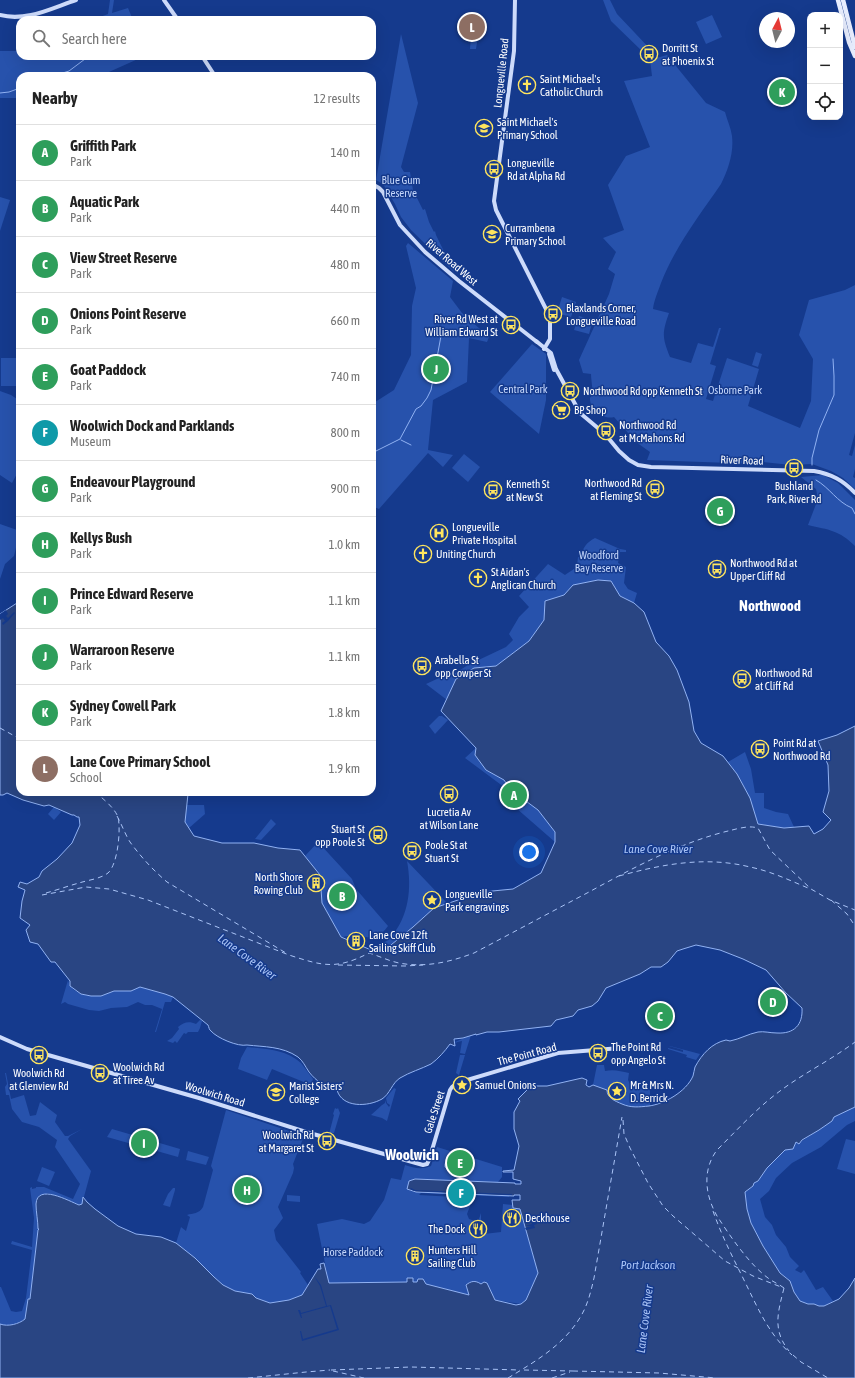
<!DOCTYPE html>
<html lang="en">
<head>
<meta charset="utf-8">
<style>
  :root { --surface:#fff; --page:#f6f6f6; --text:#222; --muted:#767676; --line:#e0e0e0; --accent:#ea580c }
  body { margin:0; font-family:"Asap Condensed",sans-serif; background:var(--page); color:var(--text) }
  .controls { position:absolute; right:12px; top:12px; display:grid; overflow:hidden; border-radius:8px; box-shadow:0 4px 16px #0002 }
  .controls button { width:36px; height:36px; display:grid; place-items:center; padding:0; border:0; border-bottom:1px solid var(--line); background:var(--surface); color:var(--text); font:20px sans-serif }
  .compass { position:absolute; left:759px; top:12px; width:36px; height:36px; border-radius:50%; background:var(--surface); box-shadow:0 4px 16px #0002; rotate:7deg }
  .you { position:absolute; left:529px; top:852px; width:14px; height:14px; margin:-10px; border:3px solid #fff; border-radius:50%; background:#1a73e8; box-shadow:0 0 0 6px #1a73e833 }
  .badge { display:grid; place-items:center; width:26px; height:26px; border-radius:50%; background:var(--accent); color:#fff; font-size:13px; font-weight:700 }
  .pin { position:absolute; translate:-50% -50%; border:2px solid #fff; box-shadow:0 1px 4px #0006 }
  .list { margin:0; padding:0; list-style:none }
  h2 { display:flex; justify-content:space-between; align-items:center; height:52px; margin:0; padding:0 16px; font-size:17px }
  h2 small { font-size:13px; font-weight:400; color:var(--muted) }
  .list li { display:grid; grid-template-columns:26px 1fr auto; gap:12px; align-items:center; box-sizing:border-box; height:56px; padding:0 16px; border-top:1px solid var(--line) }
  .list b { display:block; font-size:15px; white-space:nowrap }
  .list p { margin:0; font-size:13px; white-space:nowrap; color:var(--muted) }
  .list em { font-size:13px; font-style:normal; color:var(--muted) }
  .icon { flex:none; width:22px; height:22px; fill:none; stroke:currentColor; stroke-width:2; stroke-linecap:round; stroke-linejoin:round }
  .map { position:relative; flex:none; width:855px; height:1378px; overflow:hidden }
  .search { position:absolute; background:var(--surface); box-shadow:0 4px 16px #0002; left:16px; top:16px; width:360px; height:44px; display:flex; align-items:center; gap:10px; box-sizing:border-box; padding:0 14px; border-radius:12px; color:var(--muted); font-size:15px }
  .panel { position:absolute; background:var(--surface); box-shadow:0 4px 16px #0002; left:16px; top:72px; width:360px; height:724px; border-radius:12px }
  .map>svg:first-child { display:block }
</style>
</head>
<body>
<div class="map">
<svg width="855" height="1378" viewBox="0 0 855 1378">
  <rect width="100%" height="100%" fill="#153a8d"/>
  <g fill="#2752ac">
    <path d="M110,0H114L112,13L128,8L133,20H92L108,14Z"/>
    <path d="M603,0H610L617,14L652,51L644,53L611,21Z"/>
    <path d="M712,15L722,37L706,44L696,22Z"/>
    <path d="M401,34L418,103L401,167L404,172H410L413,190L423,210L425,209L429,222L434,232L435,231L436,235L454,272L411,230L401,217L395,204L383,184L376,180Z"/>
    <path d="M471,35L478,36L476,49H470Z"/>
    <path d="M0,51H20V56H139L138,59L100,76H20V98H0Z"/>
    <path d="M667,55L706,103L725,112C727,120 731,128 732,136C734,153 728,170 721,184C699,216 675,247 661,283C658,292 654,300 653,309L669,313C662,333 662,337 670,357L691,363L698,343L713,347L719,328H721L710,364L716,366L706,399L713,401L727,358L759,369L748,406L800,428L811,401L813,359L799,335L809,300L845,290L855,285V433L849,455L852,456L855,445V469L853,477L855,478V489L843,478L831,471L812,464L791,465L763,462L758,464L647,460L650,452L636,442L614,417C605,420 591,411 590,400C590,395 591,399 592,394C593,388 591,380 591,374L583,373L579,360L609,294L615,274L608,269L616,252L603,238L624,230L608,185L626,156L650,147L624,81L652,76L650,60Z"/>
    <path d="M785,80L790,87L780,97L775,84Z"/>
    <path d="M0,197L10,200L0,231Z"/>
    <path d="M408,243L453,281L450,297L462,313L489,337L487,342L469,338L467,382L433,400L428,450L453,455L443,467L428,453L379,509L372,506V404L394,390L411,355L412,306L416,288L406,246Z"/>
    <path d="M562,297L576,302L571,317L557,313Z"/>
    <path d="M579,316L593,320L589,334L574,330Z"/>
    <path d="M532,344L546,354V400L539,434L490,392Z"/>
    <path d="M756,352L762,354L758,367L752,365Z"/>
    <rect x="1" y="358" width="19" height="28"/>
    <path d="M0,391L11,395L20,401V468L12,483L0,475Z"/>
    <path d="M464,454L480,467L468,482L452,468Z"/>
    <path d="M823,475L838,483L855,500V546C839,530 829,530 808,525L818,499L816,489L801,477Z"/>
    <path d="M720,501L726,503L721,520L715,519Z"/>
    <path d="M0,524L20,531L14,556L5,564L0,579Z"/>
    <path d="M595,538L620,549L626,550V552H620L618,563L626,567L624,583L628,589L637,593L634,603L620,596L573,585L564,595L546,601L544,620L529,641L496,666L474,668L456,679L447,700L426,684L439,678L449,677L468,665L506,647L513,640L509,634L519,617L529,607L519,596L548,564L565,575C575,568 577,569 578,557H581C583,547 586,543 595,538Z"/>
    <path d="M439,716H442L448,720L435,734L429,726Z"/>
    <path d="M476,748L486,770L504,780L511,790L538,810L555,832V842L507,800L512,793L465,758Z"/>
    <path d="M745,752L751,769L755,793H764V808L776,812L788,814L794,827L784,828L758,824C750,799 744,782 728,762Z"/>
    <path d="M187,805H204L205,814L189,828L185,822Z"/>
    <path d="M54,807L61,812L54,820L48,814Z"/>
    <path d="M271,819L276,824L261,840L255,839Z"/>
    <path d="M318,842L352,879L356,889L388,926C375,943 372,937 354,935C350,935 345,937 341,937L322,903L320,875L305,856Z"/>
    <path d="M407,861L448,904L434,908L413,927L386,949L371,950C377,946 385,943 390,938C409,917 412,888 407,861Z"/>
    <path d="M68,980L70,986L74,990L81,994L89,996H99L114,991H131L140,987L165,994L173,997L171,1002H165L156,1032H155L162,1009L152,1005H145L138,1002L127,1007L111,1008L99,1011L89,1010L68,1004L65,1002L61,1004Z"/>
    <path d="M778,991L780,995L777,997L778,998L777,999V1001L779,1000L782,1006L785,1007L767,1012L765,1003L769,1001V996Z"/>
    <path d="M671,1010L668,1019L649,1021L651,1012Z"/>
    <path d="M200,1020L202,1021L200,1028L198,1032H188L186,1034L184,1033L177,1043L175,1041L173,1043L167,1041L172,1038L179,1029L178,1027C184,1022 189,1021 196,1024Z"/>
    <path d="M471,1035L465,1054L460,1053L462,1041L457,1042L456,1043L455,1042Z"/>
    <path d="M669,1046H670L700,1054L696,1060L686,1057L687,1055L668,1049V1048L683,1052V1050Z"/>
    <path d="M247,1047C266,1049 286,1049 301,1063C305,1068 309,1074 313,1079L311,1085L272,1069L267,1080L238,1069L241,1058Z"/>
    <path d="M460,1055H465L459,1075L456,1073Z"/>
    <path d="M597,1065H604L605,1071C614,1069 620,1071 629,1073L628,1080L631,1086L642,1089L650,1088V1106C645,1106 638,1108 633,1108C624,1107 607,1100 607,1090L593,1085Z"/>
    <path d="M5,1073H6L11,1099L24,1095L30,1116L36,1115L40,1102L57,1115L55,1122L65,1136H68L82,1129L70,1136L68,1139L91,1171L82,1204L79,1205L48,1193L38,1198L36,1204L38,1228L39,1229L38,1234L30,1300L28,1299L25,1319L24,1320C16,1324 8,1327 0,1324V1287H1L11,1311L16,1312L22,1311L26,1298L32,1250L11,1244L12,1241L32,1247L34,1218L30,1188L32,1187V1189L36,1188V1187H44L73,1199L80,1184L55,1147L57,1140L39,1127L22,1122L12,1109L9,1095H6L5,1087L7,1084Z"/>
    <path d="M394,1088L396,1089L387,1121L382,1118L371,1115C376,1111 380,1106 385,1103L386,1100V1103L389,1107L390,1105L387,1103L386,1098Z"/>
    <path d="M336,1105L335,1108L337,1109L338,1108L340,1113L334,1133H330L329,1134L334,1115L333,1114Z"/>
    <path d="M855,1107V1121L847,1125L821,1147L792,1163L776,1178L769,1191L760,1199L765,1217L772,1225L776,1235L786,1247L790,1257L799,1266L795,1270L801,1273L804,1270L816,1290L823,1287L833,1301L824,1306H819L814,1304H808L800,1301L794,1292L791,1283L788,1279L780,1273L763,1246L751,1223L747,1209L745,1192L753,1186L754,1183L758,1181L767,1168L785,1150L792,1149L796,1142L799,1143L832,1121L834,1117L840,1113Z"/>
    <path d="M226,1110L304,1136L293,1164L294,1168L293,1173L278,1207L283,1218L274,1230L276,1240L301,1272L300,1273L308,1285L302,1295L289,1300L270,1303L256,1298L252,1294L235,1291L223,1285L214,1277L195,1258L176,1243L181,1227L186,1231L190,1217L187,1215C193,1213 199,1214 203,1207L213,1170L211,1166Z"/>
    <path d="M112,1129L180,1149L178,1157L107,1137Z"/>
    <path d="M846,1139L855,1141V1174L837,1169Z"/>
    <path d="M437,1147L502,1167V1177L498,1182L416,1179L407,1189L411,1191L457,1194L510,1195L509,1197L421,1193L419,1195L473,1198L467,1214L469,1219L478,1222L481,1213V1222L484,1223V1234L501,1232L503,1204L513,1205V1208L520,1209L538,1273L526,1300L521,1304L495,1300C489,1290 478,1275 466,1285L470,1295L413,1282V1278L407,1282L329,1283L317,1224L342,1219L364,1224L370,1221L384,1200L391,1178L401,1180L405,1165C414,1168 421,1170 431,1166Z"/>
    <path d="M188,1151L209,1157L206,1165L186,1160Z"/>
    <path d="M42,1167L55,1172L49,1186L37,1181Z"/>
    <path d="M173,1188H175V1190L170,1207L163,1205L168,1194Z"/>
    <path d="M287,1195L300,1196V1202L287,1201Z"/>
  </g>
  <path fill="#294583" stroke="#91b2f3" d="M598,580L611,581L620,596L634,603L644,612L656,642L669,656L677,670L689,702L694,731L701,743L723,756L737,774L750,798L758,824L784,828L809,826L814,834L823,829L831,820L823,812L829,791L828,765L818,741L837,735L855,726V1107L834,1117L832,1121L819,1130L802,1140L799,1144L796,1142L793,1149L785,1150L767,1168L758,1181L754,1183L753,1186L745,1192L747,1209L751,1223L763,1246L780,1273L790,1281L794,1292L800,1301L808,1304H814L819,1306H824L839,1299L849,1288L855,1278V1378H0V1324C8,1327 19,1324 25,1319L28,1299H30L38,1230L39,1229H38C38,1221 36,1212 36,1204C37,1183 69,1201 79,1205L82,1204L83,1197L87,1202L95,1209L118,1226L136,1234L161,1237L176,1243L195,1258L214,1277L223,1285L235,1291L252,1294L256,1298L270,1303L289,1300L302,1295L318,1269H321L320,1264L324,1263L329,1283L407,1282V1278H413V1282H417L418,1279H423L426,1284L469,1295L466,1285C471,1281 475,1280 481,1284L484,1282L487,1283L495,1300L516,1305L521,1304L526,1300L538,1273L520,1209L513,1208L512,1200H520V1195H514V1196L416,1192L407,1189L409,1181L415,1179L515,1183V1184H521V1181L513,1179V1172H503V1171L514,1170L519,1146L514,1129V1112L520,1101L518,1099L531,1086H547L582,1078L587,1080L586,1085L589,1087L593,1085L607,1090C607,1098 615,1101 622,1104C631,1108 639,1107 649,1106C664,1104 686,1092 693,1076C694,1073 694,1070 695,1067C702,1054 712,1043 726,1040L730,1041C740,1039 748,1034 758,1032C764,1031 770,1033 777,1033C794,1034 803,1025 802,1008L786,993L766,970L743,959L720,950L696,945L683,949L677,951L668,962L661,967H651L640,974L606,988L598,1001L592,1006L578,1010L573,1016L556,1020L551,1026L499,1032H487L476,1035V1034L463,1038L454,1039L455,1046L450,1044C445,1051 438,1059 431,1064C421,1069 410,1072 400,1078C392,1083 390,1094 382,1099C368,1107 342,1108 337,1090C326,1088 316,1081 309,1072C305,1066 303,1061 298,1057C282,1046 264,1047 247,1045C238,1047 217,1038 211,1031C209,1030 209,1027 208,1025L173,997L165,994L140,987L131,991H114L101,996H91L81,994L70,986V981L55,962H51L38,944L30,942L26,930L30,925L20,918L22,901L25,890L18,887L20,882L27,884L39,877L42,871L57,859L72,843L80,825L79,817H77L74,815H72L49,805L44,806L23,800L7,793L3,795H0V614L17,603L20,598V792H187L188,794L185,822L194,836L222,843H254L278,848L300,850L320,875L322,903L341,937L371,950L386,949L413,927L434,908L458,900L472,893L513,889L541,873L555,842V832L538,810L511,790L504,780L486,770L475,755L476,748L441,711L456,679L474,668L496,666L529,641L544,620L545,601L564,595L573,585Z"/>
  <g fill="#153a8d">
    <path d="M6,610L8,614L6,616L8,618L14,612L15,613L8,621L3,625L2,623L5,621L3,618L0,620V614Z"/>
    <path d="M411,1188L415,1190L512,1194V1195L414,1191L410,1189Z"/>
    <path d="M534,1215L537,1224L534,1225L535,1228L526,1230L525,1228L532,1226H525L532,1224L530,1216Z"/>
    <path d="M314,1276L321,1285L327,1306L331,1305L339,1330L302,1341L300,1331H301L303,1339L337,1329L330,1306L301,1314L302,1318H301L298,1310H300L301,1313L326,1306L320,1286Z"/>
  </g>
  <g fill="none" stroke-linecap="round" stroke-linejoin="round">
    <g stroke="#91b2f3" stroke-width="1">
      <path d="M111,20L112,18"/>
      <path d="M53,76L69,71L89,56"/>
      <path d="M0,93L9,92L20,88"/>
      <path d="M401,440L411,445"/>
      <path d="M372,453L400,439L416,409L421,406L427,398L431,390L441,336"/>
      <path d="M812,465V458L819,430L834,395V376L833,359"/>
      <path d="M816,480C830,488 837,502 852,508L855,514"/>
      <path d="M446,1163L450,1161"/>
      <path d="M445,1164V1167L452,1171"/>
    </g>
    <g stroke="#aac4f7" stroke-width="1" stroke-dasharray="5 4" stroke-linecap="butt">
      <path d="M0,728L20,739"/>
      <path d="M117,816C122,825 125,834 130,842C141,857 153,870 167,882L286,953"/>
      <path d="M619,876C663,864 706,856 750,867C770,871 789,880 808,888"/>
      <path d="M46,893C57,890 68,886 79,883C88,880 100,879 108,873C118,864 121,829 118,817C114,807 102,798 95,792"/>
      <path d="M42,895L86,887L109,889L148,900L289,955C323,966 336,970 369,953C379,956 389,961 399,963C425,968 450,962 474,953C512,933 551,912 589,892C633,868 679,843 728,831C737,829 748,825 758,828L770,850L811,889L830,900L855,910"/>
      <path d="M831,900L847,914L855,926"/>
      <path d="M338,965L405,966L423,965"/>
      <path d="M623,1120L624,1134L630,1148L648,1183L663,1206L673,1216L725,1261L753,1276L781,1287"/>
      <path d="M713,1211C721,1234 732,1256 743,1278C757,1306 768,1334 792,1355"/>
      <path d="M784,1288C779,1284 773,1282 768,1278C749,1264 730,1236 717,1216C705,1195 702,1170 717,1150C737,1130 757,1108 780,1091C804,1073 831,1060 855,1042"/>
      <path d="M784,1288C778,1312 772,1330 789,1351"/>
      <path d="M793,1355L801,1362L828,1378"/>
      <path d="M331,1370L411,1367L520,1370"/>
      <path d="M524,1370L573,1371"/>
      <path d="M333,1371L364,1378"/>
      <path d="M573,1371L659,1373L716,1378"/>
      <path d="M248,1378L306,1372L330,1370"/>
      <path d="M508,1378C536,1361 564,1345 581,1316C588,1304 591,1291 594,1278L622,1117"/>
      <path d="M552,1378L570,1372"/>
    </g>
    <g stroke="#cddbfb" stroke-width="4">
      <path d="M164,0L178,20"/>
      <path d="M515,0L514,51L494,201L496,210L550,317V339L544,349"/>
      <path d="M0,15C26,22 52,8 76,0"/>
      <path d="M202,56L215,76"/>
      <path d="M372,184L379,188L383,192L400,225L425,252L459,281L537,342"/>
      <path d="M536,341L551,353L556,369L580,413L605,434L619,451L629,460L638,465L651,467L814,471C831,474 843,480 855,493"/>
      <path d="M549,354L554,370"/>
      <path d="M0,1037L27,1049L199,1098L306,1132L423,1165L427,1164L429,1160L450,1090L452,1087L457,1083L558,1053L633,1047"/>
    </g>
    <g stroke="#e8eeff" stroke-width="4.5">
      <path d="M838,0L849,42L855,56"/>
      <path d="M843,0L855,47"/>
    </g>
  </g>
  <defs>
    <symbol id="bus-ring" viewBox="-11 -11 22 22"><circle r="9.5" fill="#153a8d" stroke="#ffe55e" stroke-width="1.5"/><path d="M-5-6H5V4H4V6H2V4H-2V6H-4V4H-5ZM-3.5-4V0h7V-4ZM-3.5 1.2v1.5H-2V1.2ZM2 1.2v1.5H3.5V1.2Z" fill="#ffe55e"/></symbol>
    <symbol id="church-ring" viewBox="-11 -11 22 22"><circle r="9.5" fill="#153a8d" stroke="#ffe55e" stroke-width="1.5"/><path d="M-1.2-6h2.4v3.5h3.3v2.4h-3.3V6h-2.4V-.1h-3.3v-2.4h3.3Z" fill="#ffe55e"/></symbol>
    <symbol id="school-ring" viewBox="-11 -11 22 22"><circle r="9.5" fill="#153a8d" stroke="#ffe55e" stroke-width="1.5"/><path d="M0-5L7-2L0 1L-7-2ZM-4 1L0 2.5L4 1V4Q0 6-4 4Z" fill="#ffe55e"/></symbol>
    <symbol id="supermarket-ring" viewBox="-11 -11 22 22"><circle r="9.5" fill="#153a8d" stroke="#ffe55e" stroke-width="1.5"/><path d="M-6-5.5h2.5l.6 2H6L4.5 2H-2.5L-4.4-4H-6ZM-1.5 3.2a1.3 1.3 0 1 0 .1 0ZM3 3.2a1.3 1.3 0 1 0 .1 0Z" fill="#ffe55e"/></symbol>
    <symbol id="hospital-ring" viewBox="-11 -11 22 22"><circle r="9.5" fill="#153a8d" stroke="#ffe55e" stroke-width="1.5"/><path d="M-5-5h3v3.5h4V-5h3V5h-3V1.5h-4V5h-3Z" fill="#ffe55e"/></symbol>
    <symbol id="building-ring" viewBox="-11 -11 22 22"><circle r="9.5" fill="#153a8d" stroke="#ffe55e" stroke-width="1.5"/><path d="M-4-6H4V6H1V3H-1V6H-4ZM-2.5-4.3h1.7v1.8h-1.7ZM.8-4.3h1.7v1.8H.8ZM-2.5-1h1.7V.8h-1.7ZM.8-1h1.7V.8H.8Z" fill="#ffe55e"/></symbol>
    <symbol id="sight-ring" viewBox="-11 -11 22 22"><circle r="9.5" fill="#153a8d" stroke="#ffe55e" stroke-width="1.5"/><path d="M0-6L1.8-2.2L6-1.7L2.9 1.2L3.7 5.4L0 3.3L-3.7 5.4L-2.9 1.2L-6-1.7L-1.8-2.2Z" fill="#ffe55e"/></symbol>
    <symbol id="restaurant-ring" viewBox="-11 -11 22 22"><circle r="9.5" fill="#153a8d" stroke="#ffe55e" stroke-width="1.5"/><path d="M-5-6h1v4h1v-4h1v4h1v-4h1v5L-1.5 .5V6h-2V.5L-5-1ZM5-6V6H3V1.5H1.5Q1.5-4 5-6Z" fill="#ffe55e"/></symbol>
  </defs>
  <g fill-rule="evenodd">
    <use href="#bus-ring" x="639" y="44" width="20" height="20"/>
    <use href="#church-ring" x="517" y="75" width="20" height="20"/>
    <use href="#school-ring" x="474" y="118" width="20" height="20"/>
    <use href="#bus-ring" x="484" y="159" width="20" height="20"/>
    <use href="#school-ring" x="482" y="224" width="20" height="20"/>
    <use href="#bus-ring" x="543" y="304" width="20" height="20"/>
    <use href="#bus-ring" x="501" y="315" width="20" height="20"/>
    <use href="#bus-ring" x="560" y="381" width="20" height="20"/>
    <use href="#supermarket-ring" x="551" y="400" width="20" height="20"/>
    <use href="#bus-ring" x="596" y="421" width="20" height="20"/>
    <use href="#bus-ring" x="784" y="458" width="20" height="20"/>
    <use href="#bus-ring" x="645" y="479" width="20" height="20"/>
    <use href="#bus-ring" x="483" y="480" width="20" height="20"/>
    <use href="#hospital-ring" x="429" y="523" width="20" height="20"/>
    <use href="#church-ring" x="413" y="544" width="20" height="20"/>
    <use href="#bus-ring" x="707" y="559" width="20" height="20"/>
    <use href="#church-ring" x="468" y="568" width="20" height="20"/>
    <use href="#bus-ring" x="412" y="656" width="20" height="20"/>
    <use href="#bus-ring" x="732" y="669" width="20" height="20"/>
    <use href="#bus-ring" x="750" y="739" width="20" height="20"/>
    <use href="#bus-ring" x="439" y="784" width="20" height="20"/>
    <use href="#bus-ring" x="368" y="825" width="20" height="20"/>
    <use href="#bus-ring" x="402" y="841" width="20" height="20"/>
    <use href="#building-ring" x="306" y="873" width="20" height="20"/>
    <use href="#sight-ring" x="422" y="890" width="20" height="20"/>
    <use href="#building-ring" x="346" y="931" width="20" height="20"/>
    <use href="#bus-ring" x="588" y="1043" width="20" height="20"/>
    <use href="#bus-ring" x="29" y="1045" width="20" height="20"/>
    <use href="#bus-ring" x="90" y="1063" width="20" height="20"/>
    <use href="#sight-ring" x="452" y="1075" width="20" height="20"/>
    <use href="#sight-ring" x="607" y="1081" width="20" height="20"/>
    <use href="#school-ring" x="266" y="1082" width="20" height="20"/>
    <use href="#bus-ring" x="317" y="1131" width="20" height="20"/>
    <use href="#restaurant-ring" x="502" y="1208" width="20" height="20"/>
    <use href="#restaurant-ring" x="468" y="1219" width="20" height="20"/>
    <use href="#building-ring" x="405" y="1246" width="20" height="20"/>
  </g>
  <g text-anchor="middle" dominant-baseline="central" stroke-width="3" stroke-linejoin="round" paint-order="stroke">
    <g font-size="11" fill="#fff" stroke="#153a8d" text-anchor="start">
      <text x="662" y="48">Dorritt St<tspan x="662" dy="13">at Phoenix St</tspan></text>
      <text x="540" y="79">Saint Michael's<tspan x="540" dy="13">Catholic Church</tspan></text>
      <text x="497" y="122">Saint Michael's<tspan x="497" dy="13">Primary School</tspan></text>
      <text x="507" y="163">Longueville<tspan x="507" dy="13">Rd at Alpha Rd</tspan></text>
      <text x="505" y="228">Currambena<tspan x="505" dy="13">Primary School</tspan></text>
      <text x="566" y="308">Blaxlands Corner,<tspan x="566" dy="13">Longueville Road</tspan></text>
      <text x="498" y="319" text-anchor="end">River Rd West at<tspan x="498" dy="13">William Edward St</tspan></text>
      <text x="583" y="391">Northwood Rd opp Kenneth St</text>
      <text x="574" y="410">BP Shop</text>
      <text x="619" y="425">Northwood Rd<tspan x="619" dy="13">at McMahons Rd</tspan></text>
      <text x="642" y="483" text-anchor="end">Northwood Rd<tspan x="642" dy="13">at Fleming St</tspan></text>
      <text x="506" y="484">Kenneth St<tspan x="506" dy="13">at New St</tspan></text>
      <text x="794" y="486" text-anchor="middle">Bushland<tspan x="794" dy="13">Park, River Rd</tspan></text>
      <text x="452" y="527">Longueville<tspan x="452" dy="13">Private Hospital</tspan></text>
      <text x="436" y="554">Uniting Church</text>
      <text x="730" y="563">Northwood Rd at<tspan x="730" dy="13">Upper Cliff Rd</tspan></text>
      <text x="491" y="572">St Aidan's<tspan x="491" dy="13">Anglican Church</tspan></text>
      <text x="435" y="660">Arabella St<tspan x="435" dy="13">opp Cowper St</tspan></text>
      <text x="755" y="673">Northwood Rd<tspan x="755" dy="13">at Cliff Rd</tspan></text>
      <text x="773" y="743">Point Rd at<tspan x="773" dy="13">Northwood Rd</tspan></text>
      <text x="449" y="812" text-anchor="middle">Lucretia Av<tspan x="449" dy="13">at Wilson Lane</tspan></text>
      <text x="365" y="829" text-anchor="end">Stuart St<tspan x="365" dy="13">opp Poole St</tspan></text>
      <text x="425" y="845">Poole St at<tspan x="425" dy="13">Stuart St</tspan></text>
      <text x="303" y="877" text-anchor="end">North Shore<tspan x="303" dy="13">Rowing Club</tspan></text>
      <text x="445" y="894">Longueville<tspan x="445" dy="13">Park engravings</tspan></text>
      <text x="369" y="935">Lane Cove 12ft<tspan x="369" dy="13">Sailing Skiff Club</tspan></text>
      <text x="611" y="1047">The Point Rd<tspan x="611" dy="13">opp Angelo St</tspan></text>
      <text x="113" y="1067">Woolwich Rd<tspan x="113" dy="13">at Tiree Av</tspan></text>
      <text x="39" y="1073" text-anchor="middle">Woolwich Rd<tspan x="39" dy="13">at Glenview Rd</tspan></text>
      <text x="475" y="1085">Samuel Onions</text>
      <text x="630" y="1085">Mr &amp; Mrs N.<tspan x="630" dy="13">D. Berrick</tspan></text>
      <text x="289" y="1086">Marist Sisters'<tspan x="289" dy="13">College</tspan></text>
      <text x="314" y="1135" text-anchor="end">Woolwich Rd<tspan x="314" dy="13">at Margaret St</tspan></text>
      <text x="525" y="1218">Deckhouse</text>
      <text x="465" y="1229" text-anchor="end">The Dock</text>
      <text x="428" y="1250">Hunters Hill<tspan x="428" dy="13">Sailing Club</tspan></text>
    </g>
    <g font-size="11" fill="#fff" stroke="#153a8d">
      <text transform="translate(501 73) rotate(-84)">Longueville Road</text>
      <text transform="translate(452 262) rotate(41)">River Road West</text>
      <text transform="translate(742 460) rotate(2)">River Road</text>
      <text transform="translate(527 1054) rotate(-15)">The Point Road</text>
      <text transform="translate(215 1094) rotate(17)">Woolwich Road</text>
      <text transform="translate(434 1112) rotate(-72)">Gale Street</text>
    </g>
    <g font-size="11" fill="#c5d7fc" stroke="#153a8d">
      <text x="401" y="180">Blue Gum<tspan x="401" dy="13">Reserve</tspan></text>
      <text x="523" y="389">Central Park</text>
      <text x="735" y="390">Osborne Park</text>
      <text x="599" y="555">Woodford<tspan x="599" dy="13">Bay Reserve</tspan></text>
      <text x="353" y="1252">Horse Paddock</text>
    </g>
    <g font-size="12" font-style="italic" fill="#aac4f7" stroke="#153a8d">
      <text x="658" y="849">Lane Cove River</text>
      <text transform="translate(247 957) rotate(36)">Lane Cove River</text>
      <text x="648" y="1265">Port Jackson</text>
      <text transform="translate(645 1319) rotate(-83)">Lane Cove River</text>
    </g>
    <g font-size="15" font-weight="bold" fill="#fff" stroke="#153a8d">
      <text x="770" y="605">Northwood</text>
      <text x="412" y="1154">Woolwich</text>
    </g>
  </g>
</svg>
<div class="controls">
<button>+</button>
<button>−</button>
<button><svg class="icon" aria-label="locate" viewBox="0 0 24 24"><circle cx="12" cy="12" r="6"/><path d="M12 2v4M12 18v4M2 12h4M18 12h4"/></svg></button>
</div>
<svg class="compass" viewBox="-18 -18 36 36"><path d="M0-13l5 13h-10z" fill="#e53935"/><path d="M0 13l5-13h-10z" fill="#767676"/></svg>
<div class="you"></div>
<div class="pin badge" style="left:514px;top:795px;background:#2e9e5b">A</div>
<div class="pin badge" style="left:342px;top:896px;background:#2e9e5b">B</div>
<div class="pin badge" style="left:660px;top:1016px;background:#2e9e5b">C</div>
<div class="pin badge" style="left:773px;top:1002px;background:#2e9e5b">D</div>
<div class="pin badge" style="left:460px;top:1163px;background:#2e9e5b">E</div>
<div class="pin badge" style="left:461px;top:1193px;background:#0f9aa8">F</div>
<div class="pin badge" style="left:720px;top:511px;background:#2e9e5b">G</div>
<div class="pin badge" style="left:247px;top:1190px;background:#2e9e5b">H</div>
<div class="pin badge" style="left:144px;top:1143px;background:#2e9e5b">I</div>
<div class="pin badge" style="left:436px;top:369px;background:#2e9e5b">J</div>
<div class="pin badge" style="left:782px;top:92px;background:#2e9e5b">K</div>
<div class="pin badge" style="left:472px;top:27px;background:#8d6e63">L</div>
<div class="search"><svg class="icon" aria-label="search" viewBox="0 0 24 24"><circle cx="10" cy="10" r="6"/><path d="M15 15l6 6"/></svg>Search here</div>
<section class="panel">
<h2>Nearby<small>12 results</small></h2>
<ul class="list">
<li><span class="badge" style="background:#2e9e5b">A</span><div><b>Griffith Park</b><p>Park</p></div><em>140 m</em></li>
<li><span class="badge" style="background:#2e9e5b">B</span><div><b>Aquatic Park</b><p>Park</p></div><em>440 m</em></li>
<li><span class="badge" style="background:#2e9e5b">C</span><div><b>View Street Reserve</b><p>Park</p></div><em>480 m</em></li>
<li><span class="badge" style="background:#2e9e5b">D</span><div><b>Onions Point Reserve</b><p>Park</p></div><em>660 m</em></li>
<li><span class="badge" style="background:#2e9e5b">E</span><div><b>Goat Paddock</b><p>Park</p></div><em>740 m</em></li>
<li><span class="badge" style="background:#0f9aa8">F</span><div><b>Woolwich Dock and Parklands</b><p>Museum</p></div><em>800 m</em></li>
<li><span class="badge" style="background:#2e9e5b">G</span><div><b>Endeavour Playground</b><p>Park</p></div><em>900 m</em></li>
<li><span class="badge" style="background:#2e9e5b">H</span><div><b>Kellys Bush</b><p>Park</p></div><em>1.0 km</em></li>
<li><span class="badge" style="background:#2e9e5b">I</span><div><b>Prince Edward Reserve</b><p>Park</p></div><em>1.1 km</em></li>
<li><span class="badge" style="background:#2e9e5b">J</span><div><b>Warraroon Reserve</b><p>Park</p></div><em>1.1 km</em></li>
<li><span class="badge" style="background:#2e9e5b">K</span><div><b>Sydney Cowell Park</b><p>Park</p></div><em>1.8 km</em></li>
<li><span class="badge" style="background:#8d6e63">L</span><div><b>Lane Cove Primary School</b><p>School</p></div><em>1.9 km</em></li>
</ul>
</section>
</div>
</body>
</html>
